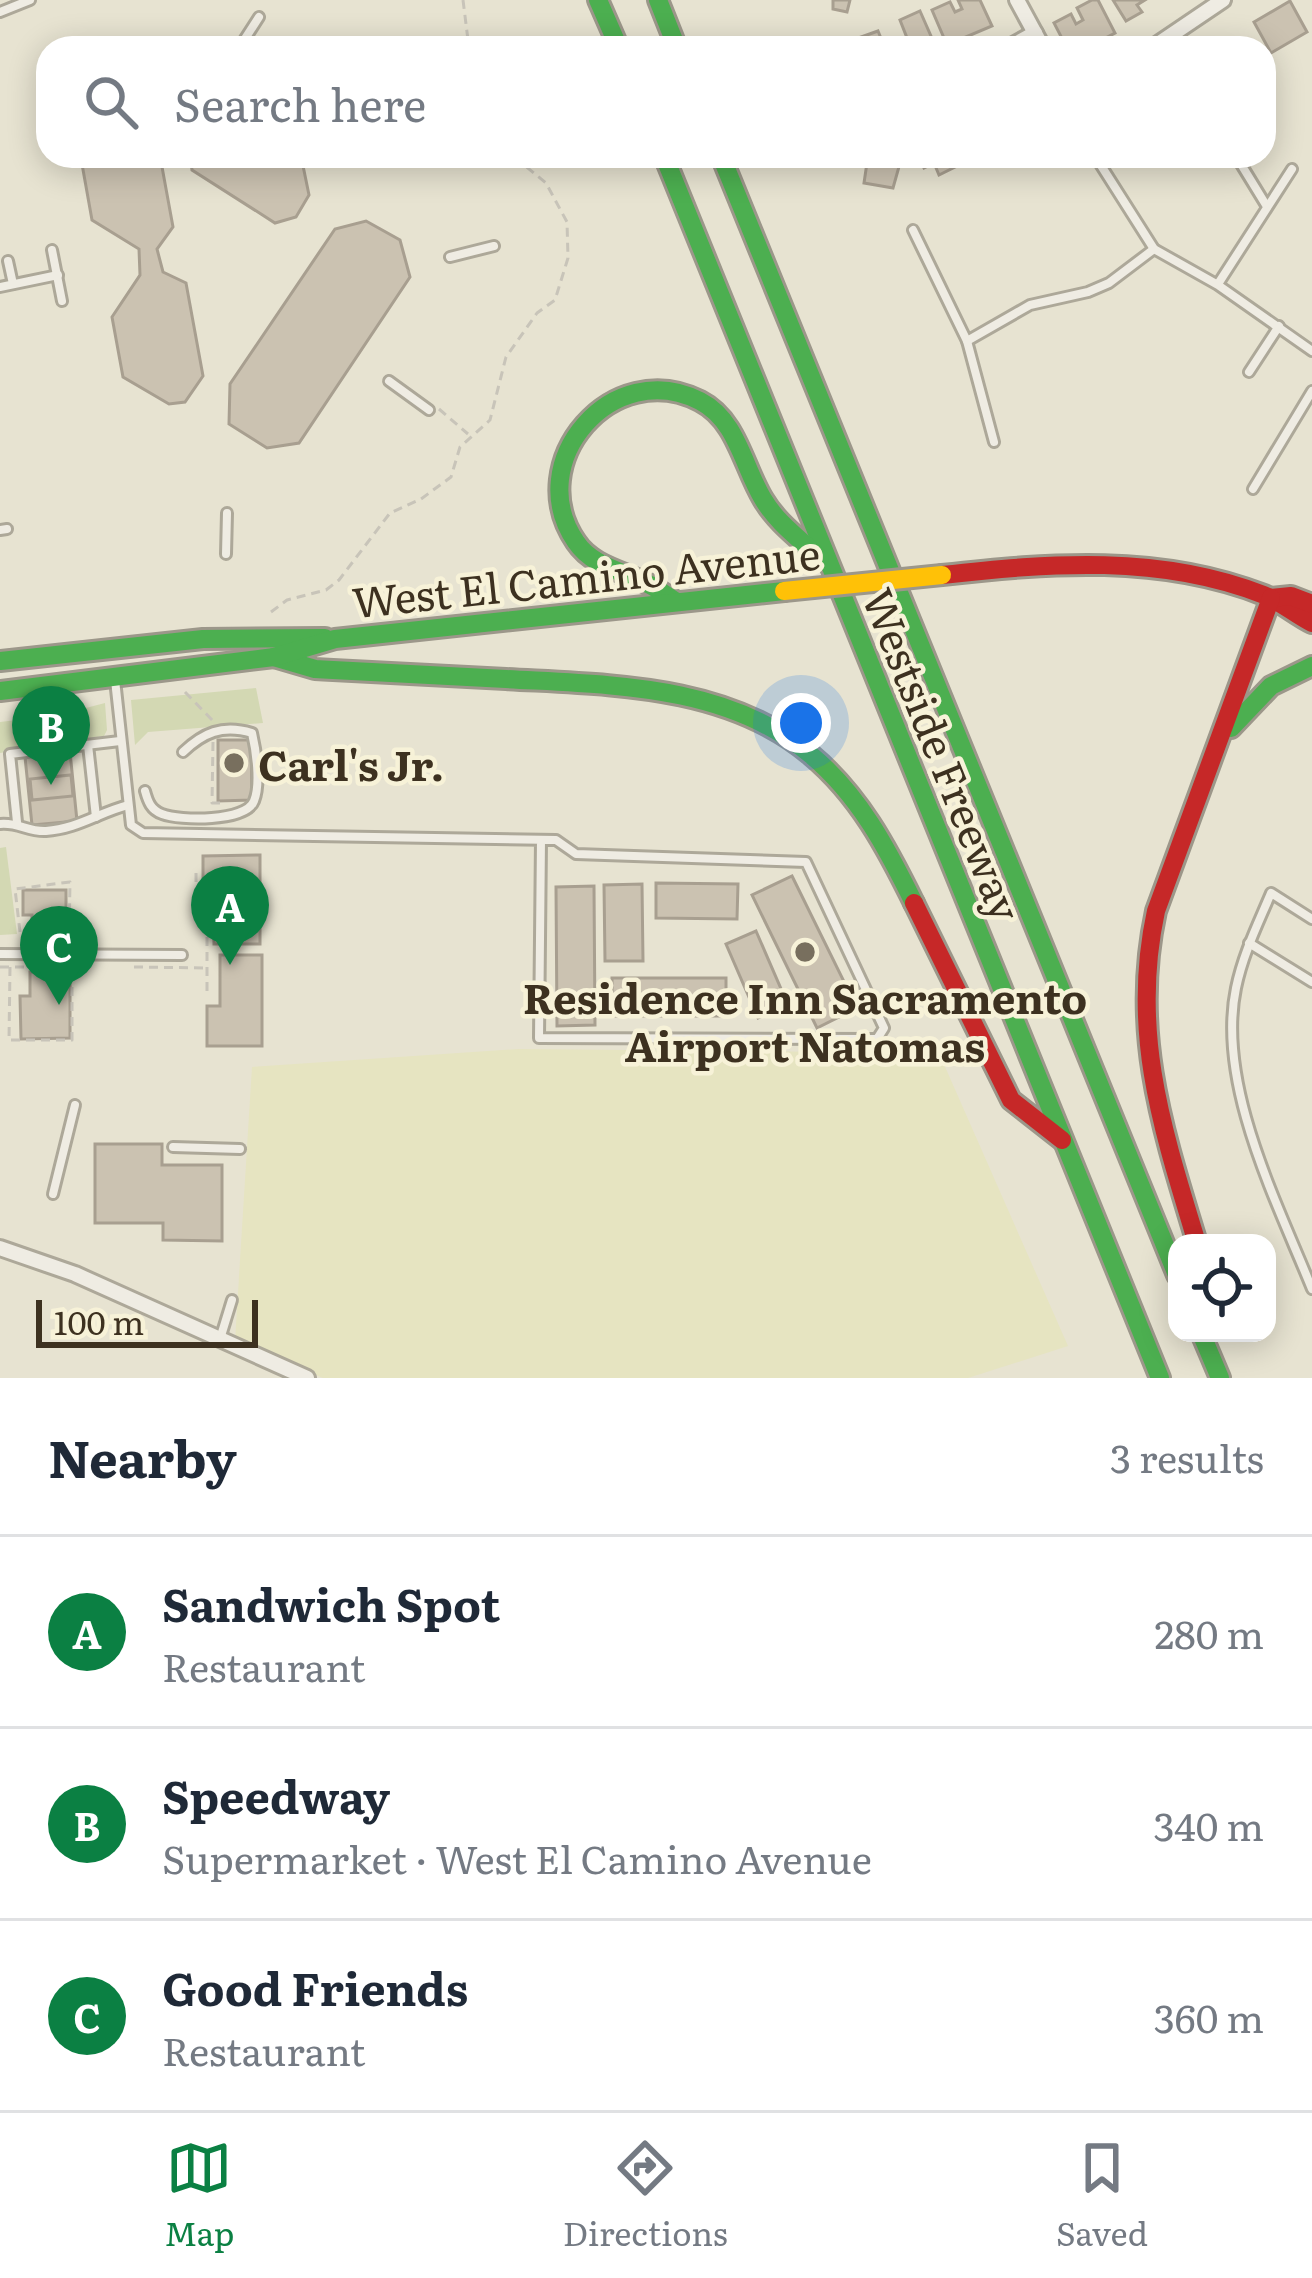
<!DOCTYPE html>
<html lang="en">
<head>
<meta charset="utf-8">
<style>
  :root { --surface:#fff; --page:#f2f2f3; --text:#1f2937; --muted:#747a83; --line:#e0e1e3; --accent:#0b8043 }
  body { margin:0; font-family:Literata,serif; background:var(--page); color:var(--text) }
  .controls { position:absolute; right:36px; bottom:36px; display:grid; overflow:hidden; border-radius:24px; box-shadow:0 6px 30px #0003 }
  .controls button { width:108px; height:108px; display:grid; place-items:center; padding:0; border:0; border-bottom:3px solid var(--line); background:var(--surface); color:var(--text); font:60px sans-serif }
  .scale { position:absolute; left:36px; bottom:30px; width:222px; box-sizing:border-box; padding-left:12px; border:6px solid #3d3120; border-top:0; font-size:33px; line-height:42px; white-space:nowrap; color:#3d3120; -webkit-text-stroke:9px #f7f2d8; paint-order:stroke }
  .you { position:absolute; left:801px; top:723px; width:42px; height:42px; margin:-30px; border:9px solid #fff; border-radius:50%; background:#1a73e8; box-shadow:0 0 0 18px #1a73e833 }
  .badge { display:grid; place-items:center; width:78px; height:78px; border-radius:50%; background:var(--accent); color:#fff; font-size:39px; font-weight:700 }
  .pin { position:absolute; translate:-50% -99px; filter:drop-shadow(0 3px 6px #0008) }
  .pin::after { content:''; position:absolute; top:63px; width:42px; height:36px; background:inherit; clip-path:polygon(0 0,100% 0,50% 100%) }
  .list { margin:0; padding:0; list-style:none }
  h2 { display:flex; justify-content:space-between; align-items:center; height:156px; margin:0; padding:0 48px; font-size:51px }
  h2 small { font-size:39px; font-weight:400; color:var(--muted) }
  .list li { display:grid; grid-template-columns:78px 1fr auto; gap:36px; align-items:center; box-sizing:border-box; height:192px; padding:0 48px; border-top:3px solid var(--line) }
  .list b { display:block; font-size:45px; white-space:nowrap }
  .list p { margin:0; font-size:39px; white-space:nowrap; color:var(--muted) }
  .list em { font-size:39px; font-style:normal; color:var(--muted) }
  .icon { flex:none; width:66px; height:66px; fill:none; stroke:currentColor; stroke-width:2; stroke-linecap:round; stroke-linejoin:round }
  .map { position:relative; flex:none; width:1312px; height:1378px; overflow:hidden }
  .search { position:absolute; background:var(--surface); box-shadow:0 6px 30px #0003; left:36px; right:36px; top:36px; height:132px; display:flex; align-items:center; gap:30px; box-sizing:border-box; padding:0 42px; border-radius:36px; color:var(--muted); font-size:45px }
  .sheet { height:732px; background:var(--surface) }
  nav { display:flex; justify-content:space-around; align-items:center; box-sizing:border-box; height:168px; border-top:3px solid var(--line); background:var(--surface); font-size:33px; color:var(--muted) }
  nav a { display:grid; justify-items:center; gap:6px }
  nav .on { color:var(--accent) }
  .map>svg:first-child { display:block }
</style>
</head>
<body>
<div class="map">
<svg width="1312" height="1378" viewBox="0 0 1312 1378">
  <rect width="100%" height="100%" fill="#e7e3d1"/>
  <path fill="#e6e4c1" d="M519,1049L939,1053L1068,1346L968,1378H323L235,1341L252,1067Z"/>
  <g fill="#d3d8b3">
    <path d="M256,688L263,723L148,732L135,745L131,700Z"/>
    <path d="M105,703L107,730L104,736L0,753V722L59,715Z"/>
    <path d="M6,847L17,934L0,935V848Z"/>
  </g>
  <g fill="#cbc2b1" stroke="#a89f90" stroke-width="3">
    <path d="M833,0H850L847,12L833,9Z"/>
    <path d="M958,0H980L992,26L947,45L932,10L950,2L955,12L962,9Z"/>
    <path d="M1092,0H1098L1115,33L1086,48H1067L1054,23L1071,14L1076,24L1083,20L1077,8Z"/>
    <path d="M1113,0H1145L1137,5L1142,12L1126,21Z"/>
    <path d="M1290,1L1307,32L1271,53L1254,22Z"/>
    <path d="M920,11L934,43L922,48H901L899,41L907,38L900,20Z"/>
    <path d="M878,31L885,48H853L850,41Z"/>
    <path d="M87,156H160L173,227L157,249L163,272L186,283L203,376L185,402L169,404L123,377L112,317L140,275L139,249L92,220L82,164Z"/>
    <path d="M190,156H301L309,195L296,217L275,223L192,170Z"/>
    <path d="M868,156H902L893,188L864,183Z"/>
    <path d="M918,156H955L959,165L939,175L934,163L924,168Z"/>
    <path d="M366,221L400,240L410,277L299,443L267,448L229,424L230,384L335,229Z"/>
    <path d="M218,740H251L252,800L218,801Z"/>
    <path d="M70,752L77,821L32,825L25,757Z"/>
    <path d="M71,775L73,796L32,800L30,779Z"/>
    <path d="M260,855V944H214L213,889H203V856Z"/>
    <path d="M792,876L857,1008L817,1028L752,895Z"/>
    <path d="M656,883L738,884L737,919L656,918Z"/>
    <path d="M642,884L643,961H605L604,885Z"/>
    <path d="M594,886L595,1025L557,1026L556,887Z"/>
    <path d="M23,890H66V936L32,935V915H23Z"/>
    <path d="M756,931L788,1005L758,1018L726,944Z"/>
    <path d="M220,955H262V1046H207V1006H220Z"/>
    <path d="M30,972H70V1038L21,1039L20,996H30Z"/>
    <rect x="612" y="978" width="114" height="38"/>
    <path d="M95,1144H162V1165H222V1241L163,1240V1223H95Z"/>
  </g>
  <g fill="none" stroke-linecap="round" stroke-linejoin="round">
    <defs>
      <g id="lane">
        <path d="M0,12L30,0"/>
        <path d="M239,48L259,17"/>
        <path d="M1095,156L1154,249L1218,285L1312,351"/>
        <path d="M1236,156L1266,205"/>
        <path d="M913,230L967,341L994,442"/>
        <path d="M52,250L62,301"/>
        <path d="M450,257L494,246"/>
        <path d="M8,261L13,284"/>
        <path d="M1218,284L1292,169"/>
        <path d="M0,287L58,275"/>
        <path d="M967,341L1030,305L1088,292L1109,283L1154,249"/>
        <path d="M1249,372L1279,326"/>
        <path d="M389,381L429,410"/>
        <path d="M1253,489L1312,391"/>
        <path d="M0,530L7,529"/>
        <path d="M226,554L227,513"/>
        <path d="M115,680L131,825L143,833L556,840L576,854L806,862L884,1028L877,1039L539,1038L541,840"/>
        <path d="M88,745L96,817"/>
        <path d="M145,791C148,802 151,810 162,814C180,821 246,822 254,801C261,784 256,750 252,733C222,724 203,733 183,752"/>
        <path d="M17,822L10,754L120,741"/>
        <path d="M0,824C18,822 28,832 46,831C77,829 98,813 128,805"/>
        <path d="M1312,919L1271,893C1258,924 1243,954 1236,988C1216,1084 1277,1202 1312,1289"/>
        <path d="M1249,943L1312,982"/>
        <path d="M0,954L182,955"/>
        <path d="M173,1147L240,1149"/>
        <path d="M53,1194L75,1105"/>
        <path d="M220,1339L232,1300"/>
      </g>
      <g id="street">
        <path d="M1017,0L1043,48"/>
        <path d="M1008,48L1035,33"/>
        <path d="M1152,48L1223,0"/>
        <path d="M0,1248L75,1274L307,1378"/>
      </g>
      <g id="fast">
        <path d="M598,0L619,48"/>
        <path d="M658,0L677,48"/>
        <path d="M664,156L1160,1378"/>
        <path d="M721,156L1177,1275"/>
        <path d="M677,602C667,596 657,588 646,583C622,571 592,566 576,542C521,462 613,356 700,401C737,420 743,466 763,499C777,523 800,539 820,558"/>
        <path d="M274,657L315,669C379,672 443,676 506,679C610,685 727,684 811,755C859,795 887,848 914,903"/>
        <path d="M0,661L203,639L325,638"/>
        <path d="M0,691L274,657L335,639L784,591"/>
        <path d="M1231,728L1271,686L1312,666"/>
        <path d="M1201,1333L1220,1378"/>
      </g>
      <g id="jam">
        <path d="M942,575C1050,563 1160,554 1264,595C1281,602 1296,615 1312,623"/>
        <path d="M1271,598L1291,596L1312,604"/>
        <path d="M914,903L1011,1100L1062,1140"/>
        <path d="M1197,1243C1162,1128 1130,1031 1156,911L1271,598"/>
      </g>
    </defs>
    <use href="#lane" stroke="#ada899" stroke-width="14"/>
    <use href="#street" stroke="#ada899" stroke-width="20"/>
    <use href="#fast" stroke="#9c978a" stroke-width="24"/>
    <use href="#jam" stroke="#9c978a" stroke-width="24"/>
    <g stroke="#c8c4b9" stroke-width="3" stroke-dasharray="9 6" stroke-linecap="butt">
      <path d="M463,0L469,48"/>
      <path d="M439,409L468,434"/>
      <path d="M271,612L287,600L326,590L339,580L390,513L421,499L451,477L460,447L490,420L506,357L537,313L555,300L568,258L567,222L546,183L513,156"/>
      <path d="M185,692L213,721"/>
      <path d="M213,742L212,803H226"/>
      <path d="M196,873V890H207V996"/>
      <path d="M20,932L15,889L70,882L69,939L83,941"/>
      <path d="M0,967H52"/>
      <path d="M10,967L9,1040H72V968"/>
      <path d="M134,967L208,968"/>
    </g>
    <use href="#lane" stroke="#efece3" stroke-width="8"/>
    <use href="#street" stroke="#efece3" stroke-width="14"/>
    <use href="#fast" stroke="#4caf50" stroke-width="18"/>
    <use href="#jam" stroke="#c62828" stroke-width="18"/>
    <defs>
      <path id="slow-bridge" d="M784,591L942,575"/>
    </defs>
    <use href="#slow-bridge" stroke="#9c978a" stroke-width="24" stroke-linecap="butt"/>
    <use href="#slow-bridge" stroke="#ffc107" stroke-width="18"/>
  </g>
  <g fill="#786f5e" stroke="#f7f2d8" stroke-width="4.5">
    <circle cx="234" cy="763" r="12"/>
    <circle cx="805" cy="952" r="12"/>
  </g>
  <g text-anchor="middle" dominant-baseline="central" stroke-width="9" stroke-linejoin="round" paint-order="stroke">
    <g font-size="42" fill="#3d3120" stroke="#f7f2d8">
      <text transform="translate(586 576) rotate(-6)">West El Camino Avenue</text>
      <text transform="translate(944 754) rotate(68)">Westside Freeway</text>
    </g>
    <g font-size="42" font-weight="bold" fill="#3d3120" stroke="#f7f2d8" text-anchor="start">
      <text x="258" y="763">Carl's Jr.</text>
      <text x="805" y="996" text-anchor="middle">Residence Inn Sacramento<tspan x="805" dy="48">Airport Natomas</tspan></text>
    </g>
  </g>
</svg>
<div class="controls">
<button><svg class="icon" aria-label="locate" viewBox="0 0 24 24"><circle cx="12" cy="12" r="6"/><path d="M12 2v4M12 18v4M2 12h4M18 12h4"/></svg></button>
</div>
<div class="scale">100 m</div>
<div class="you"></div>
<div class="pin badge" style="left:230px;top:965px">A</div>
<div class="pin badge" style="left:51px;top:785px">B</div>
<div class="pin badge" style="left:59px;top:1005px">C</div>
<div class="search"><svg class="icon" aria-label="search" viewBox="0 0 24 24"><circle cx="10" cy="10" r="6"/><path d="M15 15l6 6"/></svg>Search here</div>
</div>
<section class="sheet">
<h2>Nearby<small>3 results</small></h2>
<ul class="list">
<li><span class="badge">A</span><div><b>Sandwich Spot</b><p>Restaurant</p></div><em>280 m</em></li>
<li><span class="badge">B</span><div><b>Speedway</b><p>Supermarket · West El Camino Avenue</p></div><em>340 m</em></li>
<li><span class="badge">C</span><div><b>Good Friends</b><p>Restaurant</p></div><em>360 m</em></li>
</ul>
</section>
<nav>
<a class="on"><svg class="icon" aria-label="map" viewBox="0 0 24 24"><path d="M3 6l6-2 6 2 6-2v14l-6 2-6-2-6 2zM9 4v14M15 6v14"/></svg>Map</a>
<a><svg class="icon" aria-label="directions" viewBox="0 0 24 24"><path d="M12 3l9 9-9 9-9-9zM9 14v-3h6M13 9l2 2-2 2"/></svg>Directions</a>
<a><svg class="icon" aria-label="saved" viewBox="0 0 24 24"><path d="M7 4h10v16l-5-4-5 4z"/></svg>Saved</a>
</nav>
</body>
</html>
